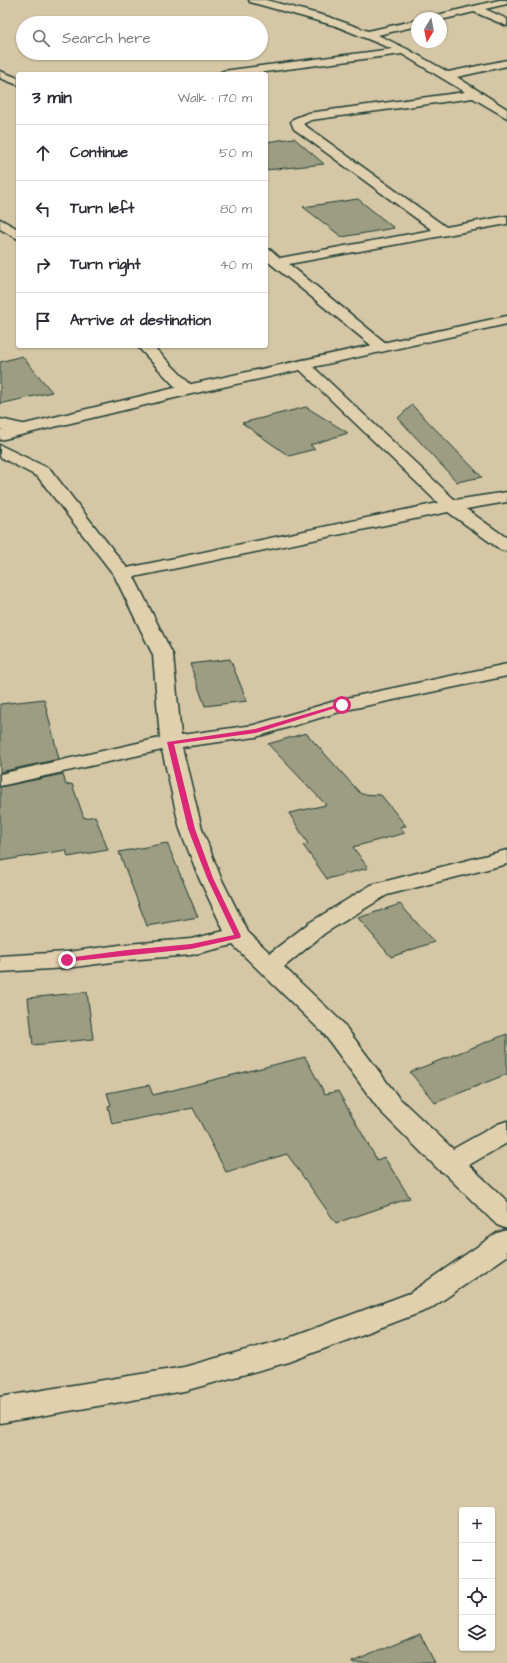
<!DOCTYPE html>
<html lang="en">
<head>
<meta charset="utf-8">
<style>
  :root { --surface:#fff; --page:#f7f7f7; --text:#2b2b33; --muted:#7c7c81; --line:#e1e1e2 }
  body { margin:0; font-family:"Architects Daughter",sans-serif; background:var(--page); color:var(--text) }
  .controls { position:absolute; right:12px; bottom:12px; display:grid; overflow:hidden; border-radius:4px; box-shadow:0 1px 3px #0004 }
  .controls button { width:36px; height:36px; display:grid; place-items:center; padding:0; border:0; border-bottom:1px solid var(--line); background:var(--surface); color:var(--text); font:20px sans-serif }
  .compass { position:absolute; left:411px; top:12px; width:36px; height:36px; border-radius:50%; background:var(--surface); box-shadow:0 1px 3px #0004; rotate:190deg }
  .stop { position:absolute; width:12px; height:12px; margin:-9px; border:3px solid #db2777; border-radius:50%; background:#fff }
  .stop.end { background:#db2777; border-color:#fff; box-shadow:0 1px 4px #0008 }
  .list { margin:0; padding:0; list-style:none }
  h2 { display:flex; justify-content:space-between; align-items:center; height:52px; margin:0; padding:0 16px; font-size:17px }
  h2 small { font-size:13px; font-weight:400; color:var(--muted) }
  .list li { display:grid; grid-template-columns:26px 1fr auto; gap:12px; align-items:center; box-sizing:border-box; height:56px; padding:0 16px; border-top:1px solid var(--line) }
  .list b { display:block; font-size:15px; white-space:nowrap }
  .list em { font-size:13px; font-style:normal; color:var(--muted) }
  .icon { flex:none; width:22px; height:22px; fill:none; stroke:currentColor; stroke-width:2; stroke-linecap:round; stroke-linejoin:round }
  .map { position:relative; flex:none; width:507px; height:1663px; overflow:hidden }
  .search { position:absolute; background:var(--surface); box-shadow:0 1px 3px #0004; left:16px; top:16px; width:252px; height:44px; display:flex; align-items:center; gap:10px; box-sizing:border-box; padding:0 14px; border-radius:22px; color:var(--muted); font-size:15px }
  .panel { position:absolute; background:var(--surface); box-shadow:0 1px 3px #0004; left:16px; top:72px; width:252px; height:276px; border-radius:4px }
  .map>svg:first-child { display:block }
</style>
</head>
<body>
<div class="map">
<svg width="507" height="1663" viewBox="0 0 507 1663">
  <rect width="100%" height="100%" fill="#d5c7a6"/>
  <filter id="ink" filterUnits="userSpaceOnUse"><feTurbulence type="fractalNoise" baseFrequency=".025" numOctaves="2"/><feDisplacementMap in="SourceGraphic" scale="8" xChannelSelector="R" yChannelSelector="G"/><feConvolveMatrix kernelMatrix="1 2 1 2 8 2 1 2 1" color-interpolation-filters="sRGB"/></filter>
  <g filter="url(#ink)">
    <g fill="#9c9d82" stroke="#1f3d34">
      <path d="M294,138L324,164L266,170V142Z"/>
      <path d="M358,199L394,228L342,237L303,207Z"/>
      <path d="M22,356L52,392L0,404V362Z"/>
      <path d="M412,405L482,477L457,482L398,418Z"/>
      <path d="M306,407L348,433L310,445L315,449L289,456L242,423Z"/>
      <path d="M230,659L247,701L205,706L190,664Z"/>
      <path d="M44,699L59,759L0,772V704Z"/>
      <path d="M306,733L361,794L381,795L406,826L400,827L405,833L353,847L368,868L327,879L303,845L308,844L289,813L326,805L268,744Z"/>
      <path d="M63,774L66,785L72,784L84,818L95,816L108,850L68,857L66,850L0,861V787Z"/>
      <path d="M167,843L198,917L147,926L119,852Z"/>
      <path d="M400,904L434,942L391,957L358,918Z"/>
      <path d="M87,992L93,1039L33,1045L28,998Z"/>
      <path d="M507,1034V1074L435,1103L410,1072Z"/>
      <path d="M305,1057L325,1094L338,1091L377,1160L384,1157L410,1198L336,1223L287,1154L226,1172L193,1108L112,1124L108,1106L111,1105L107,1093L149,1085L153,1095Z"/>
      <path d="M420,1634L435,1663H352V1662Z"/>
    </g>
    <g fill="none" stroke-linecap="round" stroke-linejoin="round">
      <defs>
        <g id="minor">
          <path d="M249,0H266L329,17L368,31L417,20V26L378,35L407,49L448,72L507,60V66L457,77L507,109V118L473,98L311,120L303,124L446,227L507,216V224L289,264L387,344L390,347L387,350H377L266,260V249L271,250L280,258L432,230L294,129L291,122L293,119L308,113L465,92L402,54L249,74H217L223,71L392,49L336,26L250,2Z"/>
          <path d="M499,0H507V4L485,9L507,19V26L474,12L441,20V18H432L433,16Z"/>
          <path d="M0,71L18,78V85L0,78Z"/>
          <path d="M0,219L18,229V239L0,229Z"/>
          <path d="M137,346H153L193,387L195,390L193,393H181Z"/>
          <path d="M303,360L308,362L455,500L507,492V502L466,509L507,538V551L501,550L448,512L134,577L173,655L181,735L254,725L342,699L507,664V676L346,710L256,737L182,747L202,829L221,878L248,932L270,953L309,923L371,885L507,850V864L387,895L325,933L284,967L342,1022L398,1097L453,1149L498,1124L507,1121V1143L469,1165L507,1201V1229L497,1225L443,1172L440,1171L380,1111L324,1034L233,945L191,955L127,960L67,968L0,972V956L67,952L127,944L191,939L224,931L199,878L180,829L162,750L0,786V774L160,738L153,655L114,575L38,477L0,457V445L50,469L127,568L438,503L298,368L295,365L298,362Z"/>
          <path d="M0,419L31,426L33,429L31,432L25,434L0,429Z"/>
          <path d="M507,1230V1256L430,1309L289,1362L184,1391L0,1423V1397L184,1367L286,1339L410,1293L497,1233Z"/>
        </g>
        <path id="secondary" d="M507,316V324L187,395L0,440V430L187,385Z"/>
      </defs>
      <use href="#minor" stroke="#1f3d34" stroke-width="3"/>
      <use href="#secondary" stroke="#1f3d34" stroke-width="3"/>
      <use href="#minor" fill="#e1d0ad" fill-rule="evenodd"/>
      <use href="#secondary" fill="#e1d0ad" fill-rule="evenodd"/>
    </g>
  </g>
  <path fill="#db2777" d="M340,704L345,705L256,733L174,744L195,829L213,878L241,936L240,938L191,949L65,962V959L67,958L127,950L191,944L234,935L207,878L188,829L167,742L255,729Z"/>
</svg>
<div class="controls">
<button>+</button>
<button>−</button>
<button><svg class="icon" aria-label="locate" viewBox="0 0 24 24"><circle cx="12" cy="12" r="6"/><path d="M12 2v4M12 18v4M2 12h4M18 12h4"/></svg></button>
<button><svg class="icon" aria-label="layers" viewBox="0 0 24 24"><path d="M12 4l9 5-9 5-9-5zM3 14l9 5 9-5"/></svg></button>
</div>
<svg class="compass" viewBox="-18 -18 36 36"><path d="M0-13l5 13h-10z" fill="#e53935"/><path d="M0 13l5-13h-10z" fill="#7c7c81"/></svg>
<div class="stop" style="left:342px;top:705px"></div>
<div class="stop end" style="left:67px;top:960px"></div>
<div class="search"><svg class="icon" aria-label="search" viewBox="0 0 24 24"><circle cx="10" cy="10" r="6"/><path d="M15 15l6 6"/></svg>Search here</div>
<section class="panel">
<h2>3 min<small>Walk · 170 m</small></h2>
<ul class="list">
<li><svg class="icon" aria-label="ahead" viewBox="0 0 24 24"><path d="M12 20V5M6 11l6-6 6 6"/></svg><div><b>Continue</b></div><em>50 m</em></li>
<li><svg class="icon" aria-label="left" viewBox="0 0 24 24"><path d="M17 20v-9H6M10 6l-5 5 5 5"/></svg><div><b>Turn left</b></div><em>80 m</em></li>
<li><svg class="icon" aria-label="right" viewBox="0 0 24 24"><path d="M7 20v-9h11M14 6l5 5-5 5"/></svg><div><b>Turn right</b></div><em>40 m</em></li>
<li><svg class="icon" aria-label="arrive" viewBox="0 0 24 24"><path d="M6 21V4h12l-3 4 3 4H6"/></svg><div><b>Arrive at destination</b></div></li>
</ul>
</section>
</div>
</body>
</html>
